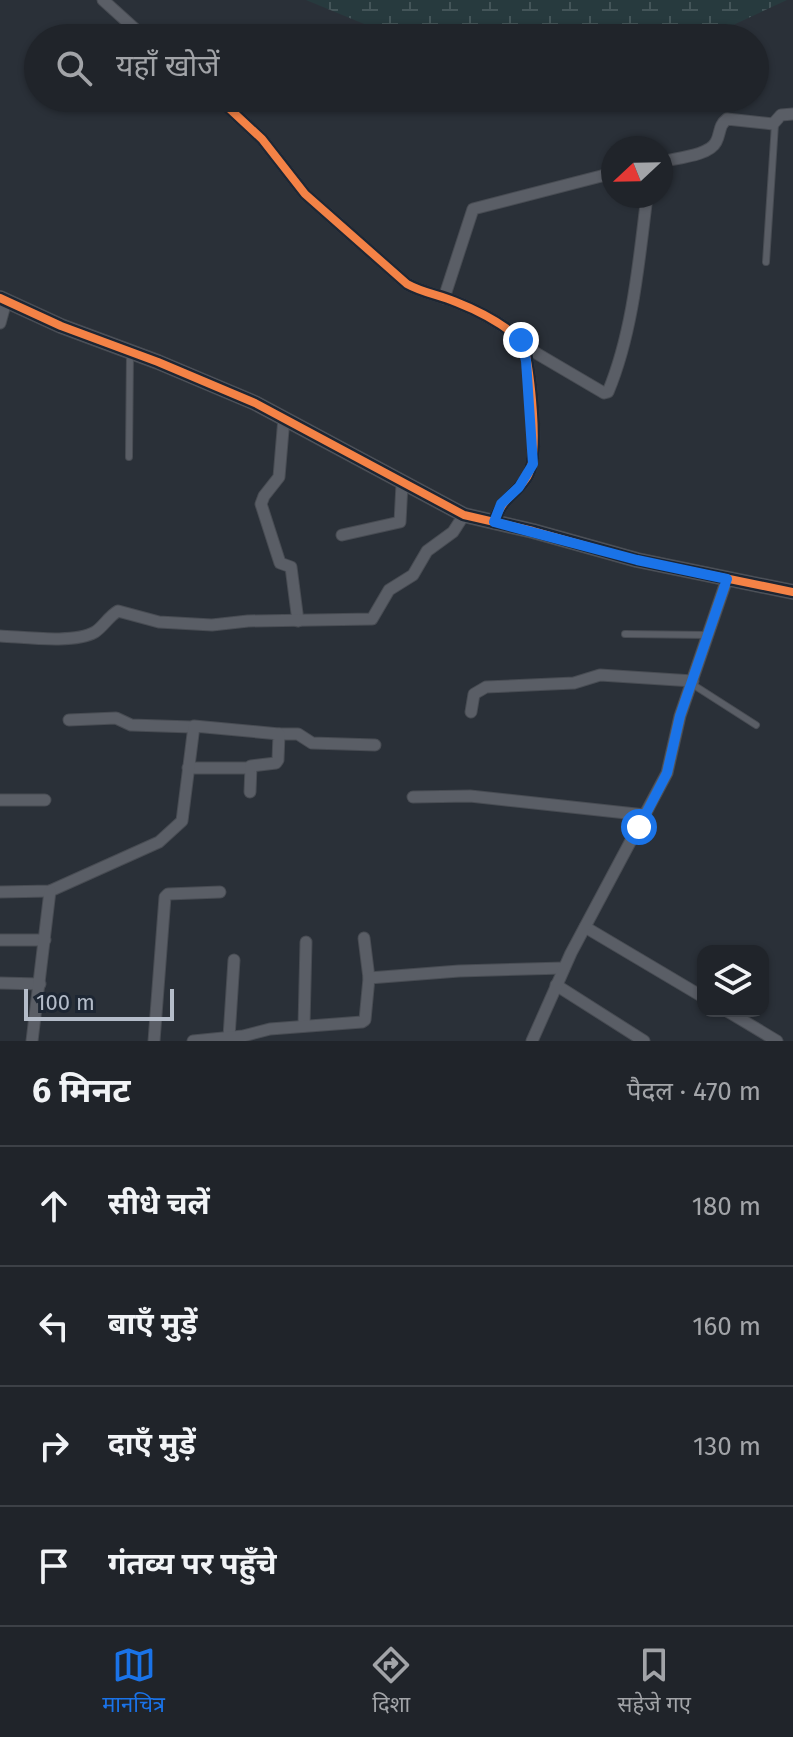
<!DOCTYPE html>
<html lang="hi">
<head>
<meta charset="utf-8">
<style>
  :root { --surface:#20242a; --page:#282c32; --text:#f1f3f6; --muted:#a2a4a8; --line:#3d4147; --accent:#1a73e8 }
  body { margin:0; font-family:"Fira Sans","Noto Sans Devanagari",sans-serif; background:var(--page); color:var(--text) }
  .controls { position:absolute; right:24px; bottom:24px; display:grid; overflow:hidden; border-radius:16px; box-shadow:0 2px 6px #0004 }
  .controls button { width:72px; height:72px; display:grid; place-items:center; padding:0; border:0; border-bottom:2px solid var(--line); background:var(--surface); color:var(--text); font:40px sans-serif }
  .compass { position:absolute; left:601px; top:136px; width:72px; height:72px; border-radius:50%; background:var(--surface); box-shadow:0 2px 6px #0004; rotate:248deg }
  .scale { position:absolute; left:24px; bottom:20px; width:150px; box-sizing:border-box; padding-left:8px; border:4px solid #b4bcc9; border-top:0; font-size:22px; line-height:28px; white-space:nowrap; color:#b4bcc9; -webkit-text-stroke:6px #1d2633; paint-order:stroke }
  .stop { position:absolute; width:24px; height:24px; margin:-18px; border:6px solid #1a73e8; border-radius:50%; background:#fff }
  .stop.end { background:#1a73e8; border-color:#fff; box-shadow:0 2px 8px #0008 }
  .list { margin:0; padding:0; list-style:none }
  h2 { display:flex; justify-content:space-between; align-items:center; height:104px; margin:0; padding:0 32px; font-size:34px }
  h2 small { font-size:26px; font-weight:400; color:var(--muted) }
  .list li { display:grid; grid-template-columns:52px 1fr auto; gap:24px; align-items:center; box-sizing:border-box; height:120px; padding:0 32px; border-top:2px solid var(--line) }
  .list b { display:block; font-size:30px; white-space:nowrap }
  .list em { font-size:26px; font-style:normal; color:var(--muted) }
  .icon { flex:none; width:44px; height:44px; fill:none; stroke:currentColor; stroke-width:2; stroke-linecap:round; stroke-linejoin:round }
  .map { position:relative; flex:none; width:793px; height:1041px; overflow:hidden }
  .search { position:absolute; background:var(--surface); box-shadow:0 2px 6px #0004; left:24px; right:24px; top:24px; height:88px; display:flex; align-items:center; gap:20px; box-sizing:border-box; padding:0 28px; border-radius:44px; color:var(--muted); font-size:30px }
  .sheet { height:584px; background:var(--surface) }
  nav { display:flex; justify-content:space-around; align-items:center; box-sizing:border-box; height:112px; border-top:2px solid var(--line); background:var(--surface); font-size:22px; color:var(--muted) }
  nav a { display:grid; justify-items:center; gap:4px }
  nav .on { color:var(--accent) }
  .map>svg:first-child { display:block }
</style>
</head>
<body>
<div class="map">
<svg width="793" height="1041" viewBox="0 0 793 1041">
  <defs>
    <pattern id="wetland-marsh" width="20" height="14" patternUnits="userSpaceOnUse" patternTransform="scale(2)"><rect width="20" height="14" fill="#273a3e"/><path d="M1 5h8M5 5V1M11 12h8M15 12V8" fill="none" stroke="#445559"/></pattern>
  </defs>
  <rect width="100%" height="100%" fill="#2a3038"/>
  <path fill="url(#wetland-marsh)" d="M306,0H787L705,38H398Z"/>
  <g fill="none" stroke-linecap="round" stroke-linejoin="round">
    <defs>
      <g id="service">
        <path d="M766,262L775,124"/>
        <path d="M129,457L130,352"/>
        <path d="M625,634L708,635"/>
        <path d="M692,684L756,725"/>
      </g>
      <g id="minor">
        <path d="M103,0L145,38"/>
        <path d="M218,98L262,139L305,194L407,284C423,293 440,295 456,302C479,311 505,325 523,342C530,369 541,455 527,477C514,497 504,495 494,522"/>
        <path d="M661,162C675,158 709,156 716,142C721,133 718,126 727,119L773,124L781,115L793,114"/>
        <path d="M444,298L473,209L613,173"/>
        <path d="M0,323L6,301"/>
        <path d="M524,346L604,393L608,392C633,332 639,260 647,196"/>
        <path d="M284,418L279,477L264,496L261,504L280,563L291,567L298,621"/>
        <path d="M342,535L400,522L402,484"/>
        <path d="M0,636C24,637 74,644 95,632C103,627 109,616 118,611L159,622L212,625L248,621L372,619L389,590L413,575L427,551L453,532L464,515"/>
        <path d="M471,712L474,694L486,687L574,683L600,675L693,681"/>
        <path d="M69,720L116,718L131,725L192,727"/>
        <path d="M279,734H298L312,743L375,745"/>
        <path d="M188,768H250"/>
        <path d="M413,797L470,796L645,815"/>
        <path d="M0,800H45"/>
        <path d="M0,892L50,891L159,842L182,821L194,726L279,734L278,760L276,763L251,766L250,792"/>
        <path d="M585,927L703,997"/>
        <path d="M364,938L369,978"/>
        <path d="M0,940H45"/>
        <path d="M0,983L40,984"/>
        <path d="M556,985L644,1041"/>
        <path d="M727,1011L777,1041"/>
        <path d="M304,1026L306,942"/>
        <path d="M229,1037L234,960"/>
        <path d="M32,1041L50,891"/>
        <path d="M154,1041L165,897L168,894L220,892"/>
        <path d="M193,1041L243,1036L270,1029L362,1022L365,1020L369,978L459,971L564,968"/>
        <path d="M532,1041L571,953L667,773L680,716L727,579"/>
      </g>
      <path id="tertiary" d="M0,298L61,326L158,362L255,403L464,515L533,531L637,560L793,592"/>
    </defs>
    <use href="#service" stroke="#484c53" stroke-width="8"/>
    <use href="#minor" stroke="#484c53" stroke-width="13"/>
    <use href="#tertiary" stroke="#484c53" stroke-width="16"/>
    <use href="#service" stroke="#5a5e66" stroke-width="6"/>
    <use href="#minor" stroke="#5a5e66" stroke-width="11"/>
    <use href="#tertiary" stroke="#5a5e66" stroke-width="14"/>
    <defs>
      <g id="cycleway">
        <path d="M218,98L262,139L305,194L407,284C423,293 440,295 456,302C479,311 505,325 523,342C530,369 541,455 527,477C514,497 504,495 494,522"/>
        <path d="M0,298L61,326L158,362L255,403L464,515L533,531L637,560L793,592"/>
      </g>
    </defs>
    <use href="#cycleway" stroke="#1d2633" stroke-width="13"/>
    <use href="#cycleway" stroke="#f48246" stroke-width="8"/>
  </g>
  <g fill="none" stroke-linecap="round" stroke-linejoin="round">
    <path stroke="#1a73e8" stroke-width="10" d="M521,340L526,361L533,464L519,487L501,504L494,522L637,560L727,579L680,716L667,773L639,827"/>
  </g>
</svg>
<div class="controls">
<button><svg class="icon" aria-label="layers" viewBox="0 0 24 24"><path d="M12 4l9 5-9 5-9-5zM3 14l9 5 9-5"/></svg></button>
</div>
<svg class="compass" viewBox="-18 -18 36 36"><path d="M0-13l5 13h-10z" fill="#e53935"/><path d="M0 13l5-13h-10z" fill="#a2a4a8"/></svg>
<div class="scale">100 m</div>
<div class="stop" style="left:639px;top:827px"></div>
<div class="stop end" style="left:521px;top:340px"></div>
<div class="search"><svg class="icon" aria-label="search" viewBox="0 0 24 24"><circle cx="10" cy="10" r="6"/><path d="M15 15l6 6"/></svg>यहाँ खोजें</div>
</div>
<section class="sheet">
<h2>6 मिनट<small>पैदल · 470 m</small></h2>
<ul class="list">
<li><svg class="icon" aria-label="ahead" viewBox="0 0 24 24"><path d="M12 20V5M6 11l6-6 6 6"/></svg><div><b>सीधे चलें</b></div><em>180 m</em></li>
<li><svg class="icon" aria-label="left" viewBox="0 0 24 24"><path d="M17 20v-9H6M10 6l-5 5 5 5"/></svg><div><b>बाएँ मुड़ें</b></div><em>160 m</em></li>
<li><svg class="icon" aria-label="right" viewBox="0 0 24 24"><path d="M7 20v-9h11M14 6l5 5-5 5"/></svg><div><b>दाएँ मुड़ें</b></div><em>130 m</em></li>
<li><svg class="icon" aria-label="arrive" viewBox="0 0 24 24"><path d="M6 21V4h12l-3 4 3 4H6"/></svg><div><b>गंतव्य पर पहुँचे</b></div></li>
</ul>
</section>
<nav>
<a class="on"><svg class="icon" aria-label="map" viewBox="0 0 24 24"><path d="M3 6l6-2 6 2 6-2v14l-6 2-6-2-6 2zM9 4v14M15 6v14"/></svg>मानचित्र</a>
<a><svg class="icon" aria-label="directions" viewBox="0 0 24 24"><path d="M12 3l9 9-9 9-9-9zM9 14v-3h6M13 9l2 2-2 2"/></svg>दिशा</a>
<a><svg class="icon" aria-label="saved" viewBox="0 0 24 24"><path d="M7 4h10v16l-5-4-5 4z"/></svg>सहेजे गए</a>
</nav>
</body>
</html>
